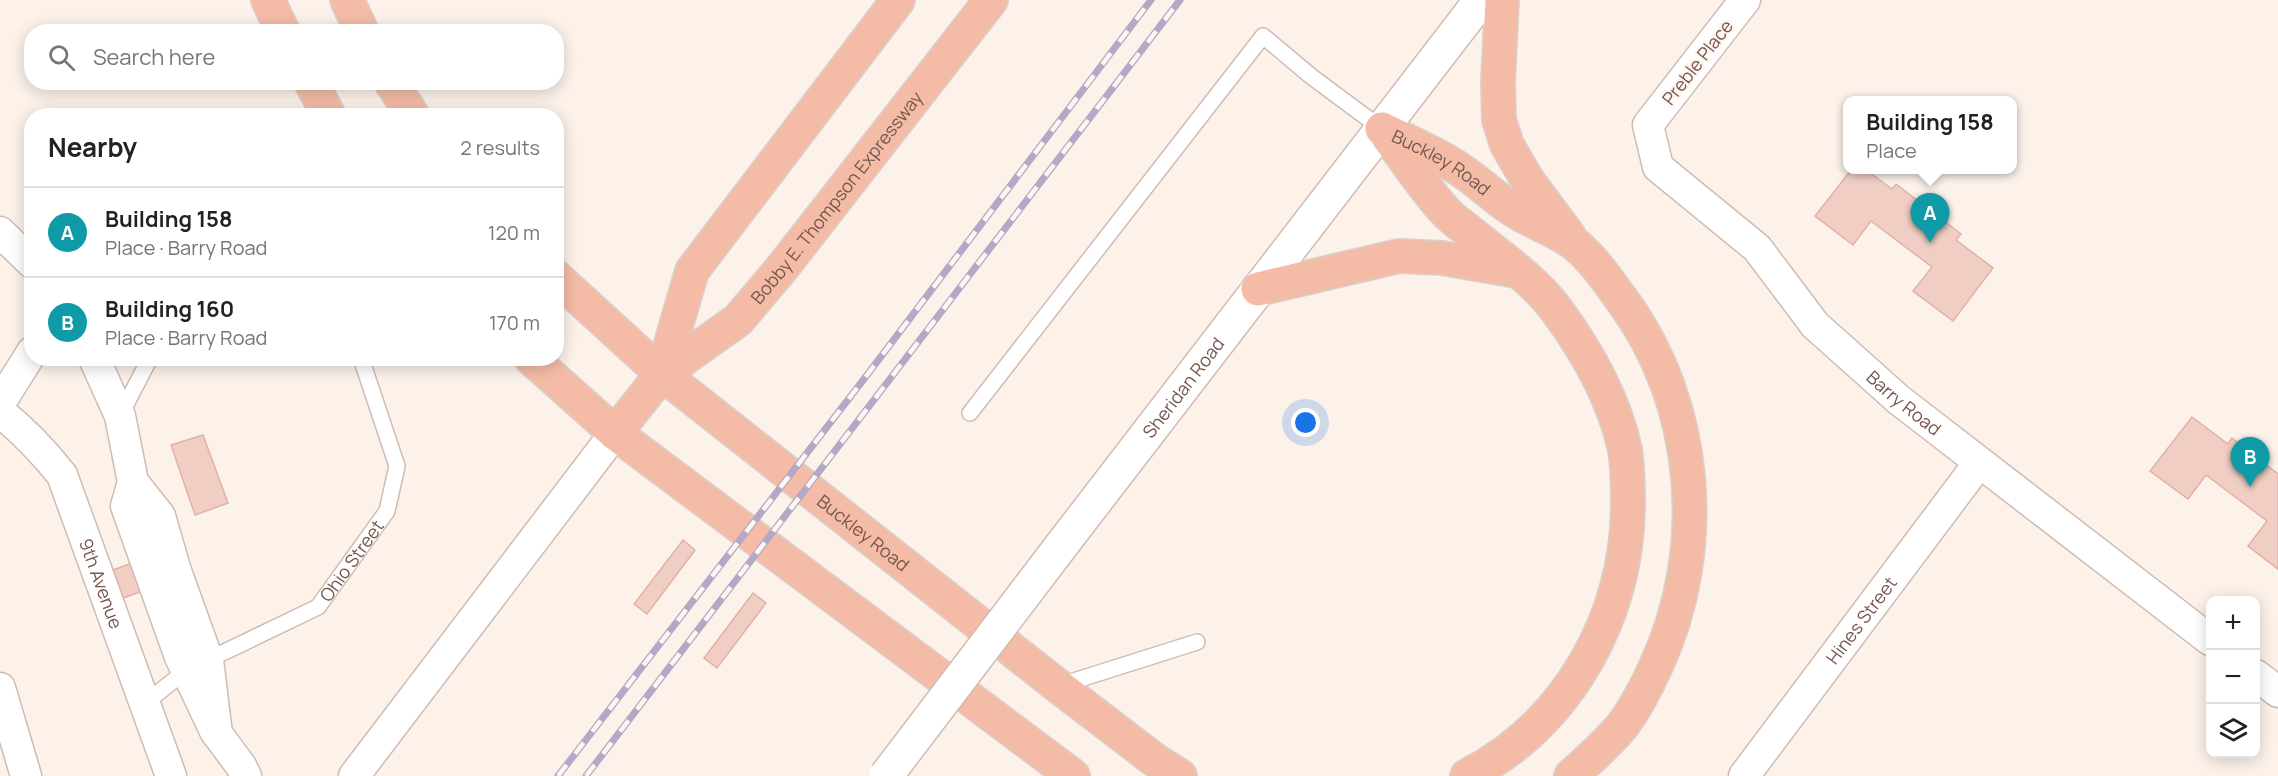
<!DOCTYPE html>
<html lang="en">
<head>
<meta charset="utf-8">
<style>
  :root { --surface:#fff; --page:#f6f6f6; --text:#222; --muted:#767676; --line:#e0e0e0; --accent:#1a73e8 }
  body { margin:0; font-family:Manrope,sans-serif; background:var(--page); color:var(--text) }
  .controls { position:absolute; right:18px; bottom:18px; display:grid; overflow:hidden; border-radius:12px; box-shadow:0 3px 15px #0003 }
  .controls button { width:54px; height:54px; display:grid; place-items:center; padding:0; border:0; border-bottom:2px solid var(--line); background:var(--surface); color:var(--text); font:30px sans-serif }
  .you { position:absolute; left:1306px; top:423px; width:21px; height:21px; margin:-15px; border:4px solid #fff; border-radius:50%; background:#1a73e8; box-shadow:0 0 0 9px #1a73e833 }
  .badge { display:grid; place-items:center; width:39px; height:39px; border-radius:50%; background:var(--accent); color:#fff; font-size:20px; font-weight:700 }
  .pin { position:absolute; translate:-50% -50px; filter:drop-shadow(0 2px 3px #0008) }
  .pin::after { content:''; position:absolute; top:32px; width:21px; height:18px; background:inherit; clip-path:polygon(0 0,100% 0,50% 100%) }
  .popup { position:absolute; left:1843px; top:96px; width:174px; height:78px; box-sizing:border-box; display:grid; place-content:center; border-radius:12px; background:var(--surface); filter:drop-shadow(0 2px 4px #0005); font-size:20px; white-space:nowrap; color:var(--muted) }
  .popup b { font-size:22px; color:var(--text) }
  .popup::after { content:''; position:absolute; left:50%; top:100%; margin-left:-12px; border:12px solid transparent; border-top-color:var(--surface) }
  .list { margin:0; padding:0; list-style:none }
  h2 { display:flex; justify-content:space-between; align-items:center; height:78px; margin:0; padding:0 24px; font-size:26px }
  h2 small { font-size:20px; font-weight:400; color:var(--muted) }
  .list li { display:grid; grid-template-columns:39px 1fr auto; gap:18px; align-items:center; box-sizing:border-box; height:90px; padding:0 24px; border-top:2px solid var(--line) }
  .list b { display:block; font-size:22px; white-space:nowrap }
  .list p { margin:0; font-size:20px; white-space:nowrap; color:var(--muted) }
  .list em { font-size:20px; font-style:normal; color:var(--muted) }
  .icon { flex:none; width:33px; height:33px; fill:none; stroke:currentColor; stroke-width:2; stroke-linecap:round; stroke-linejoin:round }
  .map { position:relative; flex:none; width:2278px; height:776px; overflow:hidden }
  .search { position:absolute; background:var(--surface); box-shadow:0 3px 15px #0003; left:24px; top:24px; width:540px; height:66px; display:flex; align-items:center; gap:15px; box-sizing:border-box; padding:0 21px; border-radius:24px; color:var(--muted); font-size:22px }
  .panel { position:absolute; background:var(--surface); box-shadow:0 3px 15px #0003; left:24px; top:108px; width:540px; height:258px; border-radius:24px }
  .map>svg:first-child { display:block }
</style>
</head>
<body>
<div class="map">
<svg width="2278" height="776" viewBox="0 0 2278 776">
  <rect width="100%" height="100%" fill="#fcf2ea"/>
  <g fill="#f0cec3" stroke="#e1b2a5" stroke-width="1.5">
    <path d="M1851,170H1866L1892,189L1896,184L1961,234L1956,240L1993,268L1953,321L1913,291L1932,267L1871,221L1853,245L1815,216Z"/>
    <path d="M2192,417L2228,444L2232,438L2278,474V569L2248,546L2267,521L2206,475L2188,499L2150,471Z"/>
    <path d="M203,435L228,503L195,515L171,445Z"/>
    <path d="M683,540L695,550L647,614L634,604Z"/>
    <path d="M135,562L145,590L123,598L113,570Z"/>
    <path d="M753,593L766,603L717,668L704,658Z"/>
  </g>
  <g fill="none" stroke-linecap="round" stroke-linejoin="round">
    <defs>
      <g id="service">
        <path d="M970,413L1263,36L1312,77L1382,129"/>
        <path d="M120,416L150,358"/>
        <path d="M1058,686L1197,642"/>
        <path id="s1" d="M145,703L187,670L318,607L387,511L397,466L361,358"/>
      </g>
      <g id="minor">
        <path id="s2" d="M1745,0L1648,125L1658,167L1757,248L1815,325L1899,400L2210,640"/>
        <path d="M0,232L32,263"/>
        <path d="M94,358L120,416L133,482L160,516L175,568L208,660L217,734"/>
        <path d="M0,403L32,352"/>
        <path id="s3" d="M0,412C24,431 43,451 62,475L171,776"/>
        <path d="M133,482L126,506L180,657L215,731L241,766L246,776"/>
        <path d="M2256,675L2278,692"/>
        <path d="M0,688L26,776"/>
        <path d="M354,776L615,433"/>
        <path id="s4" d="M1744,776L1979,463"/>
      </g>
      <g id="secondary">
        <path id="s5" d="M1061,546L1481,0"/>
      </g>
      <g id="trunk">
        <path d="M268,0L283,32"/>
        <path d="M347,0L362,32"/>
        <path d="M1502,0L1498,82L1499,120L1507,145L1528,181L1569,236"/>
        <path d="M311,82L329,116"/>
        <path d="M391,82L413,116"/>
        <path id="s6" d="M1382,129C1408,142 1438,154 1462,171C1480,183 1495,198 1512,209C1532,223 1558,230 1576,245C1594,260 1608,281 1622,300C1699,405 1710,549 1656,666C1647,686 1636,707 1623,725C1608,743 1589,760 1571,776"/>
        <path d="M1388,137C1407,161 1425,190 1446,212C1453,220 1463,226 1471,233C1499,256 1533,279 1555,308C1587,351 1614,398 1625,450C1628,468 1628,486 1628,505C1627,617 1569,723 1467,776"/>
        <path id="s7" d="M556,277L662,374L1058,686L1156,761L1180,776"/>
        <path d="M1258,289L1399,256L1442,258L1517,271"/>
        <path d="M531,358L615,433L1073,776"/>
        <path d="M662,374L692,271L898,0"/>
        <path id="s8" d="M615,433L662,374L738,320L782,268L991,0"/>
      </g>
    </defs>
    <use href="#service" stroke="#d0bbb3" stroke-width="18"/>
    <use href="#minor" stroke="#d0bbb3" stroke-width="33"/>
    <use href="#secondary" stroke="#d3bab0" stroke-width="36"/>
    <use href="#trunk" stroke="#d9d0cd" stroke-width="36"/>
    <use href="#service" stroke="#fff" stroke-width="15"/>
    <use href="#minor" stroke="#fff" stroke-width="30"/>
    <use href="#secondary" stroke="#fff" stroke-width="33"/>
    <use href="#trunk" stroke="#f4bca6" stroke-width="33"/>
    <defs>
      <g id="rail">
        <path d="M558,776L864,379L1151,0"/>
        <path d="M586,776L1180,0"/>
      </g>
    </defs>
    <use href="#rail" stroke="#b3a8c6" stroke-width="7"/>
    <use href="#rail" stroke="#fef7f1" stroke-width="4.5" stroke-dasharray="14" stroke-linecap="butt"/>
    <defs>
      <path id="secondary-bridge" d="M886,776L1061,546"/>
    </defs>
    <use href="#secondary-bridge" stroke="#d3bab0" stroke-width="36" stroke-linecap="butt"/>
    <use href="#secondary-bridge" stroke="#fff" stroke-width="33"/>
  </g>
  <g text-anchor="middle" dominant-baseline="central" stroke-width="5" stroke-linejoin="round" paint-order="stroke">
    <g font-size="18" fill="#76564e" stroke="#fef7f1">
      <text transform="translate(1697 62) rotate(-52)">Preble Place</text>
      <text stroke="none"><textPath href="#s6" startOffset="68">Buckley Road</textPath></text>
      <text stroke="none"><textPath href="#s8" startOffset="326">Bobby E. Thompson Expressway</textPath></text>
      <text stroke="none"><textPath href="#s5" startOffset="200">Sheridan Road</textPath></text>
      <text stroke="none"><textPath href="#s2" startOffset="544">Barry Road</textPath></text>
      <text stroke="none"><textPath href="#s7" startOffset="400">Buckley Road</textPath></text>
      <text stroke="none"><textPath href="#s1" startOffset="256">Ohio Street</textPath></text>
      <text stroke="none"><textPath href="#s3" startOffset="204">9th Avenue</textPath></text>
      <text stroke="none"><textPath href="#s4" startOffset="195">Hines Street</textPath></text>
    </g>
  </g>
</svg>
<div class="controls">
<button>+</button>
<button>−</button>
<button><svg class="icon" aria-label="layers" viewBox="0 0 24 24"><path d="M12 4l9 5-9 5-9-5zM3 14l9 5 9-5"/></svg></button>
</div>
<div class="you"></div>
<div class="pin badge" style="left:1930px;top:243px;background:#0f9aa8">A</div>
<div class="popup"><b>Building 158</b>Place</div>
<div class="pin badge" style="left:2250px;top:487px;background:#0f9aa8">B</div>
<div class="search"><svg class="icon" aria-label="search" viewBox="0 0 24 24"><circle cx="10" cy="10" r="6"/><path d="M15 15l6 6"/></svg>Search here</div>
<section class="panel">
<h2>Nearby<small>2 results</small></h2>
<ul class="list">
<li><span class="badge" style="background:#0f9aa8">A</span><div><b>Building 158</b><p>Place · Barry Road</p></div><em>120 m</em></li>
<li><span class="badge" style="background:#0f9aa8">B</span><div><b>Building 160</b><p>Place · Barry Road</p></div><em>170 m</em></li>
</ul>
</section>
</div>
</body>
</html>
